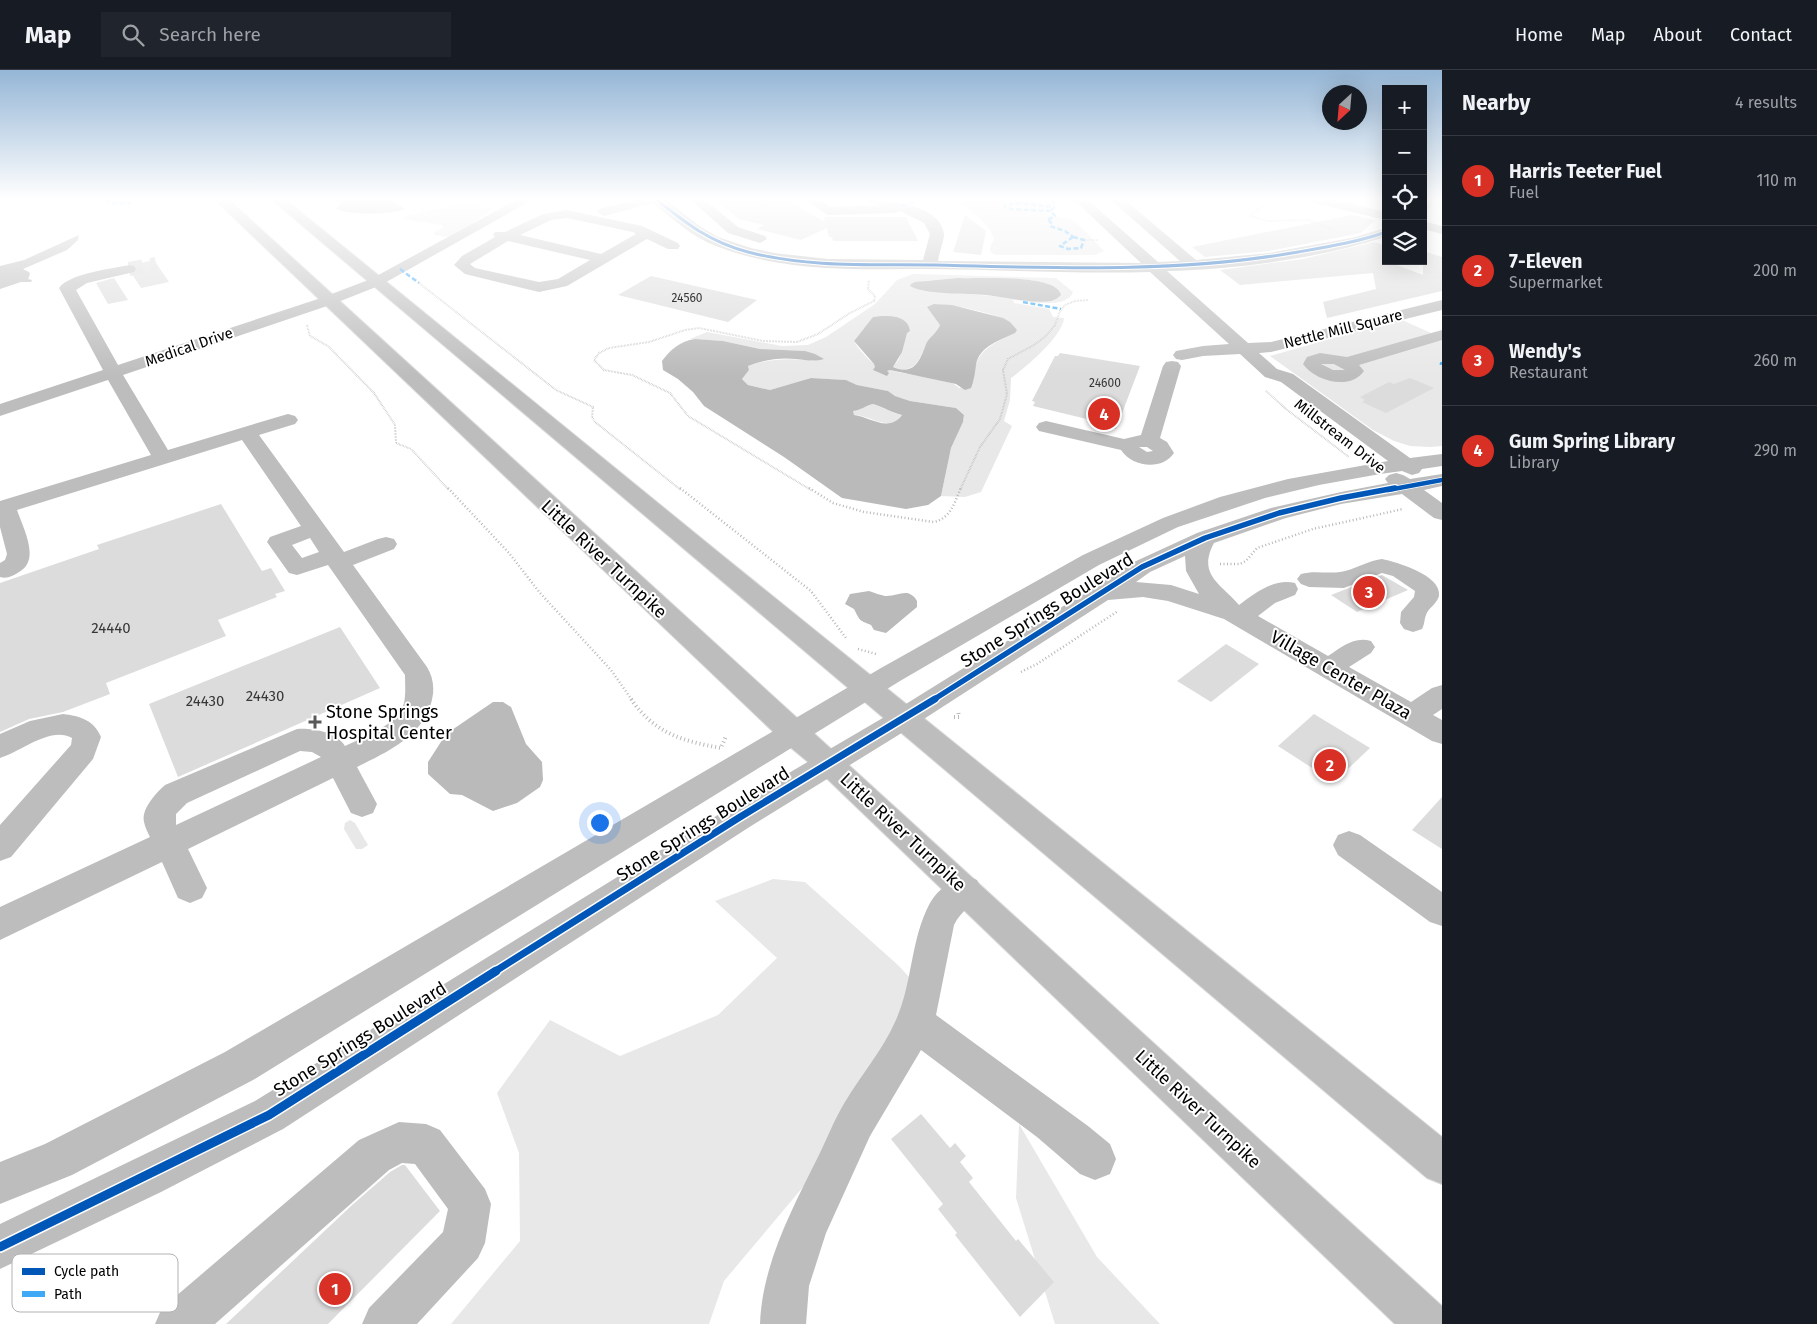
<!DOCTYPE html>
<html lang="en">
<head>
<meta charset="utf-8">
<style>
  :root { --surface:#171b24; --page:#20242c; --text:#f1f3f6; --muted:#9ea1a6; --line:#363941; --accent:#d93025 }
  body { margin:0; font-family:"Fira Sans",sans-serif; background:var(--page); color:var(--text) }
  .controls { position:absolute; right:15px; top:15px; display:grid; overflow:hidden; border-radius:0px; box-shadow:0 5px 20px #0002 }
  .controls button { width:45px; height:45px; display:grid; place-items:center; padding:0; border:0; border-bottom:1px solid var(--line); background:var(--surface); color:var(--text); font:25px sans-serif }
  .compass { position:absolute; left:1322px; top:15px; width:45px; height:45px; border-radius:50%; background:var(--surface); box-shadow:0 5px 20px #0002; rotate:206deg }
  .you { position:absolute; left:599px; top:752px; width:18px; height:18px; margin:-12px; border:4px solid #fff; border-radius:50%; background:#1a73e8; box-shadow:0 0 0 8px #1a73e833 }
  .badge { display:grid; place-items:center; width:32px; height:32px; border-radius:50%; background:var(--accent); color:#fff; font-size:16px; font-weight:700 }
  .pin { position:absolute; translate:-50% -50%; border:2px solid #fff; box-shadow:0 1px 5px #0006 }
  .list { margin:0; padding:0; list-style:none }
  h2 { display:flex; justify-content:space-between; align-items:center; height:65px; margin:0; padding:0 20px; font-size:21px }
  h2 small { font-size:16px; font-weight:400; color:var(--muted) }
  .list li { display:grid; grid-template-columns:32px 1fr auto; gap:15px; align-items:center; box-sizing:border-box; height:90px; padding:0 20px; border-top:1px solid var(--line) }
  .list b { display:block; font-size:19px; white-space:nowrap }
  .list p { margin:0; font-size:16px; white-space:nowrap; color:var(--muted) }
  .list em { font-size:16px; font-style:normal; color:var(--muted) }
  .icon { flex:none; width:28px; height:28px; fill:none; stroke:currentColor; stroke-width:2; stroke-linecap:round; stroke-linejoin:round }
  .map { position:relative; flex:none; width:1442px; height:1254px; overflow:hidden }
  header { display:flex; align-items:center; gap:30px; box-sizing:border-box; height:70px; padding:0 25px; background:var(--surface); border-bottom:1px solid var(--line) }
  header strong { font-size:24px }
  nav { display:flex; gap:28px; margin-inline-start:auto; font-size:18px }
  .search { width:350px; height:45px; background:var(--page); display:flex; align-items:center; gap:12px; box-sizing:border-box; padding:0 18px; border-radius:0px; color:var(--muted); font-size:19px }
  main { display:flex }
  aside { flex:1; background:var(--surface) }
  .map>svg:first-child { display:block }
</style>
</head>
<body>
<header>
<strong>Map</strong>
<div class="search"><svg class="icon" aria-label="search" viewBox="0 0 24 24"><circle cx="10" cy="10" r="6"/><path d="M15 15l6 6"/></svg>Search here</div>
<nav><a>Home</a><a>Map</a><a>About</a><a>Contact</a></nav>
</header>
<main>
<div class="map">
<svg width="1442" height="1254" viewBox="0 0 1442 1254">
  <rect width="100%" height="100%" fill="#fff"/>
  <g fill="#e8e8e8" fill-rule="evenodd">
    <path d="M955,130H1050L1053,135L1045,141L1048,145L1071,149L1079,155L1104,181L1095,185H996L991,183L990,177L994,169C988,151 970,140 955,130Z"/>
    <path d="M465,133L492,139L469,156L448,167L434,165V162L443,158L442,155C429,153 416,151 403,149L406,146Z"/>
    <path d="M913,204L1056,208L1073,222C1067,240 1028,231 1013,230L1014,233L1049,239L1053,247L1064,248C1063,266 1025,298 1011,308L1010,330L1004,351L1012,356L981,422L965,427L941,426L951,378L963,352L964,345L956,338L910,331L895,326L888,321L857,315L846,310L811,308L770,320L748,315L742,309L749,300L748,296C770,288 792,288 815,291L805,281L760,279L723,271L690,269L707,262L782,276L808,275L826,267L875,234L897,210ZM957,208L1032,210L1050,231L920,220L922,211ZM934,234C956,235 991,242 1010,252L1009,266C985,277 974,285 973,313L959,318C950,307 906,306 890,300L886,301C876,298 859,281 854,271L864,258L903,275L899,289L893,297C915,305 919,290 926,274C929,267 937,263 940,255L933,243Z"/>
    <path d="M1400,249L1442,268V376L1430,377L1410,376L1394,371L1373,360L1270,286Z"/>
    <path d="M873,334C884,337 892,344 902,345L895,353C877,355 871,346 854,345L852,341Z"/>
    <path d="M350,750L355,753L368,775L362,779H356L344,759L345,753Z"/>
    <path d="M773,809L805,812L899,896L918,917L867,1041L724,1211L709,1254H451L520,1171L519,1083L497,1023L550,950L620,986L718,945L777,888L715,831Z"/>
    <path d="M1019,1054L1097,1187L1160,1254H1055L1016,1128Z"/>
  </g>
  <g fill="#bababa" fill-rule="evenodd">
    <path d="M336,130H391L405,139C390,145 350,145 336,139L341,133Z"/>
    <path d="M79,165L78,170L67,180L23,199L29,202L30,204L28,209L32,210L31,212H21L0,219V196L24,190Z"/>
    <path d="M957,208C977,209 1057,203 1061,225C1058,228 1055,230 1051,231C1031,234 1006,227 986,225C968,223 925,225 910,216L911,214L915,212Z"/>
    <path d="M934,234L952,235L1003,248L1010,252L1017,260L1015,263C1001,270 979,276 976,295C975,302 974,311 971,318L965,320L956,314L890,300L887,301L889,303L887,306L873,300L875,297L874,294L854,271L873,247C886,245 908,244 910,261L907,263L902,282L893,297C915,306 920,290 926,274C929,267 937,263 940,255L927,237Z"/>
    <path d="M695,269L723,271L760,279L805,281L815,284L824,289C814,292 806,290 796,289C780,287 763,290 748,296L749,300L742,309L748,315L770,320L811,308L846,310L857,315L888,321L895,326L910,331L956,338L964,345L963,352L951,378L941,426L928,435L906,439L842,428L784,387L704,336L693,322L678,309L663,300L662,291C670,280 680,271 695,269ZM873,334C884,337 892,343 902,345C889,363 870,347 854,345L853,341C861,340 865,336 873,334Z"/>
    <path d="M869,521C875,523 880,525 885,526C898,527 908,516 917,531V537L886,563L874,560L871,555C858,550 860,550 854,539L845,534L850,524Z"/>
    <path d="M493,632H503L511,637L526,674L542,692L543,710L540,717L517,733L493,741L462,725L450,724L428,704V692L446,664Z"/>
  </g>
  <g fill="#dcdcdc">
    <path d="M718,130H787L825,152L824,147H906L918,171H833L832,167H829L827,158L801,170L757,159L764,155L738,149Z"/>
    <path d="M965,145L986,161L981,185L953,182Z"/>
    <path d="M1352,145L1375,150L1361,163L1269,181L1205,187L1192,177Z"/>
    <path d="M1374,172L1386,176V191L1423,205V181L1442,187V221L1327,248L1323,232L1376,219L1373,203L1240,215L1220,200L1303,189Z"/>
    <path d="M154,190L169,212L141,218L132,204L138,200L135,194Z"/>
    <path d="M651,206L757,230L728,252L618,225Z"/>
    <path d="M114,208L128,230L108,234L96,213Z"/>
    <path d="M1060,283L1140,296L1116,359L1103,356L1099,352L1033,336L1035,332L1032,331L1055,286H1058Z"/>
    <path d="M1410,308L1434,318L1386,343L1362,332L1365,330L1360,327L1389,312L1394,314Z"/>
    <path d="M221,434L262,501L271,498L285,521L275,524L277,527L218,550L226,566L106,613L110,624L63,642L29,649L0,662V513L99,479L97,475Z"/>
    <path d="M1382,505L1408,520L1357,542L1331,525Z"/>
    <path d="M340,557L380,618L178,707L149,634Z"/>
    <path d="M1226,574L1259,594L1211,632L1177,611Z"/>
    <path d="M1314,644L1370,678L1334,712L1278,676Z"/>
    <path d="M1442,727V779L1412,760Z"/>
    <path d="M921,1044L950,1078L955,1073L966,1086L960,1092L973,1108L969,1112L1016,1171L1018,1169L1054,1212L1020,1247L955,1165L957,1163L938,1139L943,1134L891,1069Z"/>
    <path d="M402,1095H405L440,1141L328,1254H226L351,1136L390,1102Z"/>
  </g>
  <g fill="none" stroke-linecap="round" stroke-linejoin="round">
    <path stroke="#d9d9d9" stroke-width="14" stroke-dasharray="14 8" stroke-linecap="butt" d="M129,199L156,194"/>
    <defs>
      <g id="highway">
        <path d="M215,130H229L1442,1236V1254H1395L819,701L784,672Z"/>
        <path d="M272,130H286L723,486L1442,1067V1114L1427,1108L1283,986Z"/>
      </g>
    </defs>
    <use href="#highway" stroke="#dbdbdb" stroke-width="2"/>
    <g stroke="#b8b8b8" stroke-width="2" stroke-dasharray="0.5 1" stroke-linecap="butt">
      <path d="M1270,130L1250,146L1268,151L1308,150L1332,159"/>
      <path d="M1084,170H1099"/>
      <path d="M419,213L556,320L593,337L592,347L595,352L681,420"/>
      <path d="M307,255L310,266L328,276L374,323L395,355L396,373L411,379L449,420"/>
      <path d="M1266,321L1286,339L1349,387"/>
      <path d="M811,420L688,346L670,323L632,305L604,300L594,290L599,283L609,278L649,272L685,260L699,258L763,271L797,272L818,264L850,243L874,231L875,226L868,219L869,210"/>
      <path d="M960,420L980,377L1000,349L1007,324L1003,300L1008,289L1034,275L1046,266L1055,255L1060,241L1065,235L1075,231L1089,230"/>
    </g>
    <g stroke="#b8b8b8" stroke-width="2.5" stroke-dasharray="1 2.5" stroke-linecap="butt">
      <path d="M448,418L509,483L540,523L611,600L632,630"/>
      <path d="M680,418L811,521L846,568"/>
      <path d="M809,418L833,433L864,442L934,452C951,448 954,433 961,418"/>
      <path d="M1220,494H1240L1246,491L1257,478L1313,459L1403,439"/>
      <path d="M858,579L876,584"/>
      <path d="M1021,602L1037,594L1118,541"/>
    </g>
    <g stroke="#b8b8b8" stroke-width="4" stroke-dasharray="1 3" stroke-linecap="butt">
      <path d="M631,629C654,663 682,671 721,678L726,666"/>
      <path d="M954,647H959L958,640"/>
    </g>
    <g fill="#bdbdbd" fill-rule="evenodd">
      <path d="M516,130H532L381,215L333,234L123,305L168,380L281,346L288,344L295,346L298,350L295,354L259,365L344,482L378,469L386,467L394,469L397,474L394,479L353,495L427,597C432,605 434,614 433,624C428,664 389,681 357,697L377,734L373,743L362,747L351,743L333,708L188,779L207,818L202,828L190,833L178,828L162,792L0,870V837L150,767C148,763 145,757 144,752C141,739 156,723 165,715L297,659C313,658 336,662 345,676C364,667 398,655 404,633C406,624 405,614 405,605L328,495L297,505L289,503L267,472L270,467L301,456L242,370L17,440C23,458 41,490 19,502C13,506 7,509 0,507V493L5,490L7,484L0,457V431L151,385L108,310L0,346V334L103,300L59,218C70,203 111,199 129,195L134,196L136,199L134,202L87,213L76,220L118,295L321,228L371,209ZM310,468L319,482L302,488L292,475ZM300,681L312,682L321,687L176,755V744L187,733Z"/>
      <path d="M635,130H666L701,157L718,167L751,178L774,183L828,189L923,190L930,164L924,153L900,141L895,143L828,145L805,130H820L831,137L882,135L869,133L868,130C889,130 941,135 944,164C944,170 939,183 938,191L1141,193L1074,130H1088L1158,192L1180,191L1111,130H1125L1196,190L1269,183L1351,168L1386,158V167L1382,168C1315,189 1237,199 1167,201L1248,273L1271,272L1442,230V240L1271,282L1259,283L1277,299L1293,304L1410,388L1442,384V396L1422,399L1419,403L1412,405L1402,401L1380,404L1319,415L1265,428L1178,457L1099,495L900,611L253,1010L72,1105L0,1134V1092L45,1074L225,982L881,598L1083,485L1163,448L1220,427L1288,409L1388,391L1281,312L1265,307L1240,284L1203,286L1182,290L1176,289L1173,285L1176,281L1203,276L1229,274L1150,202C1078,204 1006,200 934,199C862,199 784,203 716,176C692,167 673,149 653,133L604,146L597,142L599,139Z"/>
      <path d="M691,130H705L738,157L765,166L767,169L760,173L728,163Z"/>
      <path d="M1312,130H1336L1386,142V150L1313,133Z"/>
      <path d="M1423,130H1434L1428,141L1423,142Z"/>
      <path d="M567,140L642,156L678,173L680,176L678,179H668L647,169L567,216L539,222L465,204L454,195L462,186L495,167L493,165L495,162H505L543,144ZM567,148L633,162L636,164L601,184L520,165L551,150ZM508,171L590,190L558,209L539,212L475,198L470,194Z"/>
      <path d="M1423,151L1442,156V164L1423,159Z"/>
      <path d="M1442,260V270L1359,295L1364,301C1350,321 1315,311 1303,294L1307,287L1320,283L1347,287ZM1321,294H1334L1345,300H1333Z"/>
      <path d="M1172,291L1178,292L1181,296L1160,368L1167,372L1174,383C1162,401 1132,397 1121,380L1039,361L1036,357L1039,353L1046,351L1124,369L1141,365L1163,296L1166,292ZM1139,377H1147L1153,381L1147,382Z"/>
      <path d="M1396,403L1403,405L1410,409L1442,404V416L1424,420L1442,433V450L1434,448L1402,424L1341,434L1286,448L1214,473C1197,505 1221,514 1239,535C1255,523 1274,508 1295,513L1298,519L1295,525L1275,533L1258,546L1328,586C1342,577 1354,566 1371,571L1375,577L1371,583L1349,597L1411,632L1432,618L1442,615V639L1433,645L1442,650V674L1432,671L1224,549L1168,531L1143,527L1108,530L913,656L751,756L283,1059L161,1122L0,1199V1154L255,1031L729,738L893,642L1134,492L1197,463L1271,438L1341,422L1388,413L1385,409L1389,405ZM1185,486L1186,501L1199,524L1171,515L1136,512L1150,502Z"/>
      <path d="M1382,489C1396,492 1442,505 1439,526C1437,534 1428,538 1426,545C1424,550 1425,553 1422,559L1413,562L1404,559L1400,553L1401,542L1414,527L1415,521L1393,506L1382,503L1344,518L1309,517L1301,514L1297,509L1301,504C1314,500 1327,504 1340,502C1354,500 1367,491 1382,489Z"/>
      <path d="M63,644C80,646 94,650 101,667L93,689L11,787L0,791V755L71,675L72,668C50,656 21,682 0,688V664L30,651Z"/>
      <path d="M1349,761L1360,765L1442,822V856L1430,852L1338,785L1333,775L1338,765Z"/>
      <path d="M965,805L977,810L982,820C975,834 961,840 954,855L936,945L1088,1056L1110,1074L1116,1089L1110,1104L1095,1110L1080,1104L1037,1067L921,980L870,1066L826,1163L809,1216L806,1254H760C762,1195 792,1139 818,1087C827,1069 834,1050 845,1032C861,1005 882,981 895,952C913,914 910,870 930,833C938,819 951,811 965,805Z"/>
      <path d="M399,1052L426,1054L440,1060L485,1119L491,1134L485,1173L478,1188L417,1254H362L369,1238L443,1162L448,1139L415,1094L402,1093L389,1100L215,1254H155L162,1238L359,1070Z"/>
    </g>
    <use href="#highway" fill="#bdbdbd" fill-rule="evenodd"/>
    <g stroke="#3fa9f5" stroke-width="2.5" stroke-dasharray="5 2.5" stroke-linecap="butt">
      <path d="M105,130L113,133H131"/>
      <path d="M1052,130L1055,136L1051,141L1055,146L1047,150L1051,152L1050,156L1065,161L1073,167"/>
      <path d="M902,136L919,130"/>
      <path d="M1051,141L1011,139L1004,136L1016,133L1054,137"/>
      <path d="M1073,167L1084,170L1081,178L1068,179L1060,176Z"/>
      <path d="M400,199L419,213"/>
      <path d="M1023,232L1061,239"/>
    </g>
    <path stroke="#3fa9f5" stroke-width="3" stroke-dasharray="7 3" stroke-linecap="butt" d="M1440,293L1442,294"/>
    <defs>
      <path id="cycleway-far4" d="M657,130C687,154 710,172 748,182C809,198 873,194 936,195C1057,198 1178,203 1298,182C1327,177 1358,172 1386,162"/>
      <path id="cycleway-far3" d="M1388,420L1442,410"/>
      <path id="cycleway-far2" d="M933,630L1142,497L1205,468L1279,443L1341,428L1395,418"/>
      <path id="cycleway-far1" d="M494,902L740,747L935,629"/>
      <path id="cycleway" d="M0,1177L269,1045L496,901"/>
    </defs>
    <use href="#cycleway-far4" stroke="#fff" stroke-width="5"/>
    <use href="#cycleway-far3" stroke="#fff" stroke-width="6"/>
    <use href="#cycleway-far2" stroke="#fff" stroke-width="8"/>
    <use href="#cycleway-far1" stroke="#fff" stroke-width="10"/>
    <use href="#cycleway" stroke="#fff" stroke-width="12"/>
    <use href="#cycleway-far4" stroke="#0057b8" stroke-width="3"/>
    <use href="#cycleway-far3" stroke="#0057b8" stroke-width="4.5"/>
    <use href="#cycleway-far2" stroke="#0057b8" stroke-width="5.5"/>
    <use href="#cycleway-far1" stroke="#0057b8" stroke-width="7"/>
    <use href="#cycleway" stroke="#0057b8" stroke-width="9"/>
  </g>
  <linearGradient id="sky" x2="0" y2="1"><stop stop-color="#95b6d6"/><stop offset="0.42" stop-color="#fff"/><stop offset="1" stop-color="#fff" stop-opacity="0"/></linearGradient>
  <rect width="1442" height="306" fill="url(#sky)"/>
  <path fill="#595959" stroke="#fff" stroke-width="2" d="M312.5 644.5h5v5h5v5h-5v5h-5v-5h-5v-5h5z"/>
  <g text-anchor="middle" dominant-baseline="central" stroke-width="4" stroke-linejoin="round" paint-order="stroke">
    <g font-size="12" fill="#373737">
      <text x="687" y="228">24560</text>
      <text x="1105" y="313">24600</text>
    </g>
    <g font-size="15" fill="#000" stroke="#fff">
      <text transform="translate(1343 259) rotate(-14)">Nettle Mill Square</text>
      <text transform="translate(189 277) rotate(-19)">Medical Drive</text>
      <text transform="translate(1340 366) rotate(38)">Millstream Drive</text>
    </g>
    <g font-size="15" fill="#373737">
      <text x="111" y="558">24440</text>
      <text x="265" y="626">24430</text>
      <text x="205" y="631">24430</text>
    </g>
    <g font-size="18" fill="#000" stroke="#fff">
      <text transform="translate(604 489) rotate(43)">Little River Turnpike</text>
      <text transform="translate(1047 540) rotate(-32)">Stone Springs Boulevard</text>
      <text transform="translate(1341 605) rotate(30)">Village Center Plaza</text>
      <text transform="translate(703 754) rotate(-32)">Stone Springs Boulevard</text>
      <text transform="translate(903 762) rotate(43)">Little River Turnpike</text>
      <text transform="translate(360 969) rotate(-32)">Stone Springs Boulevard</text>
      <text transform="translate(1198 1039) rotate(43)">Little River Turnpike</text>
    </g>
    <g font-size="18" fill="#000" stroke="#fff" text-anchor="start">
      <text x="326" y="642">Stone Springs<tspan x="326" dy="21">Hospital Center</tspan></text>
    </g>
  </g>
  <rect x="12" y="1184" width="166" height="58" rx="8" fill="#fff" stroke="#b2b2b2" stroke-width="1"/>
  <rect x="22" y="1198" width="23" height="7" fill="#0057b8"/>
  <rect x="22" y="1221" width="23" height="6" fill="#3fa9f5"/>
  <g font-size="14" fill="#000">
    <text x="54" y="1206">Cycle path</text>
    <text x="54" y="1229">Path</text>
  </g>
</svg>
<div class="controls">
<button>+</button>
<button>−</button>
<button><svg class="icon" aria-label="locate" viewBox="0 0 24 24"><circle cx="12" cy="12" r="6"/><path d="M12 2v4M12 18v4M2 12h4M18 12h4"/></svg></button>
<button><svg class="icon" aria-label="layers" viewBox="0 0 24 24"><path d="M12 4l9 5-9 5-9-5zM3 14l9 5 9-5"/></svg></button>
</div>
<svg class="compass" viewBox="-18 -18 36 36"><path d="M0-13l5 13h-10z" fill="#e53935"/><path d="M0 13l5-13h-10z" fill="#9ea1a6"/></svg>
<div class="you"></div>
<div class="pin badge" style="left:335px;top:1219px">1</div>
<div class="pin badge" style="left:1330px;top:695px">2</div>
<div class="pin badge" style="left:1369px;top:522px">3</div>
<div class="pin badge" style="left:1104px;top:344px">4</div>
</div>
<aside>
<h2>Nearby<small>4 results</small></h2>
<ul class="list">
<li><span class="badge">1</span><div><b>Harris Teeter Fuel</b><p>Fuel</p></div><em>110 m</em></li>
<li><span class="badge">2</span><div><b>7-Eleven</b><p>Supermarket</p></div><em>200 m</em></li>
<li><span class="badge">3</span><div><b>Wendy's</b><p>Restaurant</p></div><em>260 m</em></li>
<li><span class="badge">4</span><div><b>Gum Spring Library</b><p>Library</p></div><em>290 m</em></li>
</ul>
</aside>
</main>
</body>
</html>
